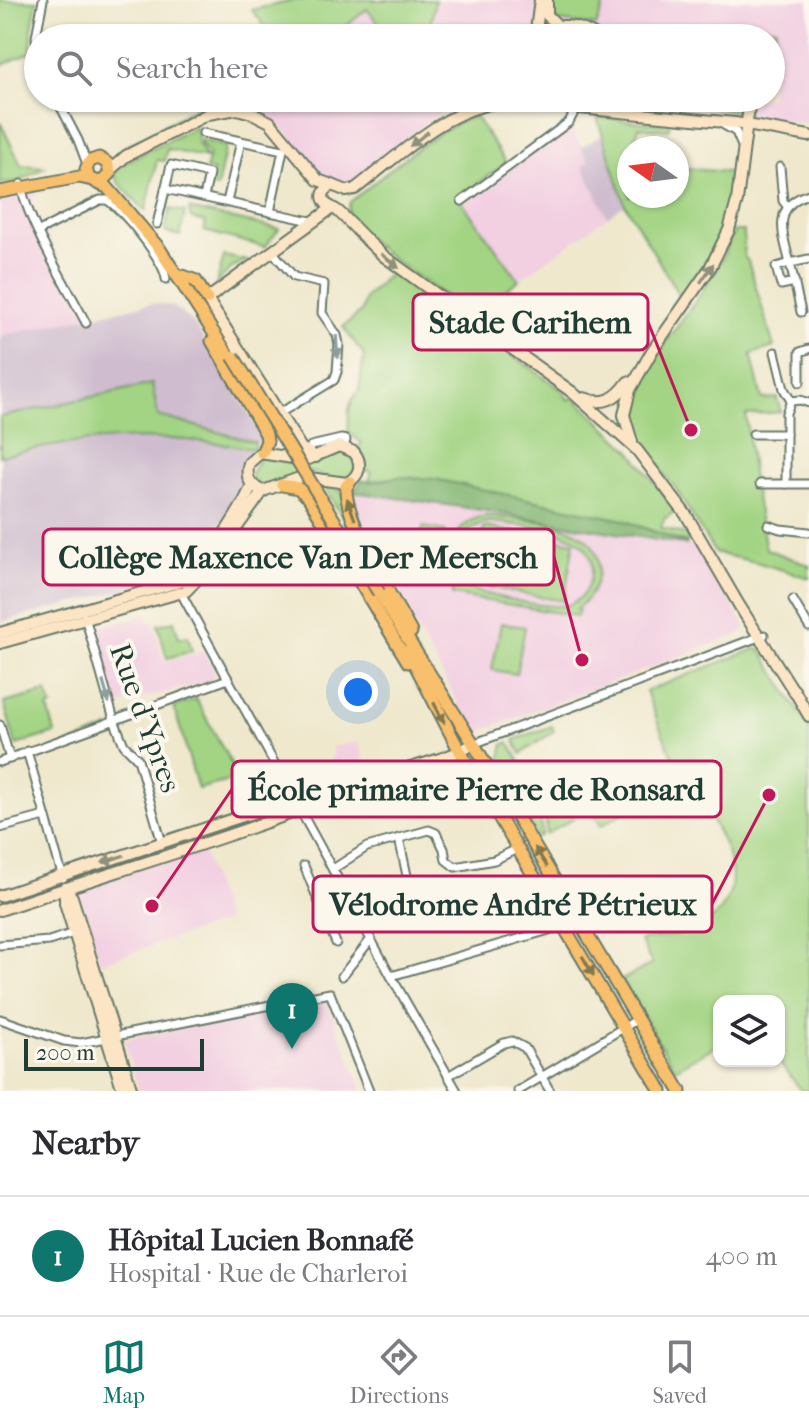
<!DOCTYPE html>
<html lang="en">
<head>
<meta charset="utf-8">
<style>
  :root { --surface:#fff; --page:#f7f7f7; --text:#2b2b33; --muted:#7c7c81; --line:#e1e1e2; --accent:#0f766e }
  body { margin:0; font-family:"IM FELL French Canon",serif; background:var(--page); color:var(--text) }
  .controls { position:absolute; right:24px; bottom:24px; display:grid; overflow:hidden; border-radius:16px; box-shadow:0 2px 6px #0004 }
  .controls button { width:72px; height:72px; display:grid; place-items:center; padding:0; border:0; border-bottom:2px solid var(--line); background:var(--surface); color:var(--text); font:40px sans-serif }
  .compass { position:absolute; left:617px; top:136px; width:72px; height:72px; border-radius:50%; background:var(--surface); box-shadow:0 2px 6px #0004; rotate:284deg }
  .scale { position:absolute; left:24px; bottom:20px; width:180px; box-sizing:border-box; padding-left:8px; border:4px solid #1f3d34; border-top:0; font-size:22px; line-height:28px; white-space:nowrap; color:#1f3d34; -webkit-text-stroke:6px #fbf7ec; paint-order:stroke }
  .you { position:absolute; left:358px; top:692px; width:28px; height:28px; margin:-20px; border:6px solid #fff; border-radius:50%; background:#1a73e8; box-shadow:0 0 0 12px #1a73e833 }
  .badge { display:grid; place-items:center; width:52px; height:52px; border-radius:50%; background:var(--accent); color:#fff; font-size:26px; font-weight:700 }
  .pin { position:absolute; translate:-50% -66px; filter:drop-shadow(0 2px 4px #0008) }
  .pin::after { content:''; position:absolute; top:42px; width:28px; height:24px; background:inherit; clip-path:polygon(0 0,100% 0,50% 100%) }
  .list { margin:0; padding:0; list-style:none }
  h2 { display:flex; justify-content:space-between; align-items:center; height:104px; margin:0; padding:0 32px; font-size:34px }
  h2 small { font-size:26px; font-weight:400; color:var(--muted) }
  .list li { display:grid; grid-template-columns:52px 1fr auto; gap:24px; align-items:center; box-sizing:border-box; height:120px; padding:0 32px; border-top:2px solid var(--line) }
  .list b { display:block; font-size:30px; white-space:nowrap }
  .list p { margin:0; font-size:26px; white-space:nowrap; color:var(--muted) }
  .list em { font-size:26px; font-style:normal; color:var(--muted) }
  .icon { flex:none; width:44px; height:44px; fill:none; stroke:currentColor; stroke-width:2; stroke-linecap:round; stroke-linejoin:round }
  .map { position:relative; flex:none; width:809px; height:1091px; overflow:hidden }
  .search { position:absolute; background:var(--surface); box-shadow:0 2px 6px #0004; left:24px; right:24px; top:24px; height:88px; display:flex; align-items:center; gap:20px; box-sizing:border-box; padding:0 28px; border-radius:44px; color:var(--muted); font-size:30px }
  .sheet { height:224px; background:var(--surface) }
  nav { display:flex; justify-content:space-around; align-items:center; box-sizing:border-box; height:112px; border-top:2px solid var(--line); background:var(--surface); font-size:22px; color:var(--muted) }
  nav a { display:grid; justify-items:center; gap:4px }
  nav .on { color:var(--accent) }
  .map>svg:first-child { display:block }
</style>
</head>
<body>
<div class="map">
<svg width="809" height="1091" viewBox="0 0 809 1091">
  <rect width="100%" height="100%" fill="#fbf7ec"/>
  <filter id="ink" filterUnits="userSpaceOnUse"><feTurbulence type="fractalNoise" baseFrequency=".0125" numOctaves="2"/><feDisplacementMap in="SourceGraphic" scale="16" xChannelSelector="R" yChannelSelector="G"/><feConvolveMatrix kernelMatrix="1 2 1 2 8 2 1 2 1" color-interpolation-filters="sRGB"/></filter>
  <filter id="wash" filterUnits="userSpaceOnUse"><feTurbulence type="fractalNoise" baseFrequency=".006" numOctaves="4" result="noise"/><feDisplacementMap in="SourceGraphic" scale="32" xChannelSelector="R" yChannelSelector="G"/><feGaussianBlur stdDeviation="1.8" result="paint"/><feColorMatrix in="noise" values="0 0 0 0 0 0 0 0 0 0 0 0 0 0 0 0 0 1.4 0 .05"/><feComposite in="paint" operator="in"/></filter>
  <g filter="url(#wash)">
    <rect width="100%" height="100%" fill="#efe8cd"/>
    <g fill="#f2cfe1">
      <path d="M435,0H809V124L681,106L663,109L569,98H771V38H428Z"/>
      <path d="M368,9L389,38H331Z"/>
      <path d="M272,98H433L442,111L351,182L324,180L314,171L289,134L266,113Z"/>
      <path d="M570,126L590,163L583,166L607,217L519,280L464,203Z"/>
      <path d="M39,189L31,203L88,317L0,336V195Z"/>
      <path d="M354,492L475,509L697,547L745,627L742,633L475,733L383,568L357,512Z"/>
      <path d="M147,614L149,622H153L164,662L203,651L214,670L212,680L114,706L95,629Z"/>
      <path d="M358,742L367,772L339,782L330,757L334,756L331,747Z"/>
      <path d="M201,846L226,921L100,963L78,891Z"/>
      <path d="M326,1000L363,1091H139L125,1043L127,1039Z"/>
    </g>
    <g fill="#cfbdcf">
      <path d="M603,135L625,204L607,217L583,166L589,162L581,147Z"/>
      <path d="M153,303L173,306L193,322L262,435L259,443L158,416L151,384L0,417V336Z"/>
      <path d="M129,437H168L254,449L242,465L241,475L244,486L242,494L184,574L1,622L0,456L87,440Z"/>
    </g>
    <g fill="#a3d483" stroke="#61885c" stroke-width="2" fill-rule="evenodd">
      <path d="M0,0L37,1L32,28L31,52L0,66Z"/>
      <path d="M297,0H435L428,38H389L367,9L331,38H274L252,10Z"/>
      <path d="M551,0H603V8L596,26L558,21L550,10Z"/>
      <path d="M764,26L776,28L771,75V38H717L718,29L761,36Z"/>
      <path d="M222,98H250L251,105L232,104L215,107L122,151L121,149L196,108Z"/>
      <path d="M616,98H698L696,107Z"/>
      <path d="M701,98H746L745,113L699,106Z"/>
      <path d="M475,116L506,163L459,198L519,280L471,314C443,293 367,247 351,220C347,213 348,208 350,202C389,172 429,132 475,116Z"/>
      <path d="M597,117L670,125L668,130L639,127L632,148H629V196H677V167L735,173C726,231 716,251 680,297L625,204Z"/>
      <path d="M0,122L21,165L45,167L20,181L0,184Z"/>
      <path d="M195,127L198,135L197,143L206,158L167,149L164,161L157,160L146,210L143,209L117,181L114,172L126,162Z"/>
      <path d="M201,140L226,146L217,188L208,186L214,171L206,169L209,154L200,143Z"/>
      <path d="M170,209L185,212L180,236L165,232Z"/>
      <path d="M189,209L279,229L265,247L204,231L206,222L191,219Z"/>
      <path d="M734,231H744V256L748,261L774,347L751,354L762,399L777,398L781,412L746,415L753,482L766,549L809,565V578L756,562L715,553L676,489L632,432L628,422L634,388L699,296L722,259Z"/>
      <path d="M224,256L248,261C234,263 224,274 216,285Z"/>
      <path d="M392,271L562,390L568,400L574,397L630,450L676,511L664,519L661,528L688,535L687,543L623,520L435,479L399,477L369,481L372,472L364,470L366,463L358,448L362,443L348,432L349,409L352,400L359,391L364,355L343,327L362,311L365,298Z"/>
      <path d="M152,384L158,416L255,442L254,449C164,432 88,436 0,456V417Z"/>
      <path d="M333,451H346L355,461V469L349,477L335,480L311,472L264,488L253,480L251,474L259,458H275L294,465Z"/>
      <path d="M324,486L341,491L374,571Z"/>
      <path d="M495,516C532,522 603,519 598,572C596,588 589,600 576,609L579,610L577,616L452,595L453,589H460C438,559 455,513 495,516ZM494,522C525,527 591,526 592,567C592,577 588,588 582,596C576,602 568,606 560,606C544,607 474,595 464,584C443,560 464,520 494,522Z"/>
      <path d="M423,527L446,531L439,570L417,567Z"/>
      <path d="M484,527L574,542L564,601L475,585Z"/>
      <path d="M174,621L179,638L188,636L192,651L167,658L158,625Z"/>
      <path d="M501,623L525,627L516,674L492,670Z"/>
      <path d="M755,649L761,650L809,728V1091H802L778,1061L779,1001H719V1044L675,1069L622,980L652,964L640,940C661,936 686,936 705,924C769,882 702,810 677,764C664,740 655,716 646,691Z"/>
      <path d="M47,692L52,706L48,708L55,733L16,745L4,703Z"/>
      <path d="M196,699L239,778L198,789L174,707Z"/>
      <path d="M552,726L554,731L521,754L514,740Z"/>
      <path d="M109,728L112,737L68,749L67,745Z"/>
      <path d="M509,742L521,764L520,792L533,807L540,810L542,834L538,837L498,771L504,744Z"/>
      <path d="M631,781L639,798L629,804L631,808L601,826L589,806Z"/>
      <path d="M572,813L574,818L546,834V817Z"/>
    </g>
    <path fill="#82b671" stroke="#507a52" stroke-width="2" d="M399,477L435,479L623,520L687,545L475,509L354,492L361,480L372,482Z"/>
  </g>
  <g filter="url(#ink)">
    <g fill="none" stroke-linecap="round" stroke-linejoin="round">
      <defs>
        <g id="street">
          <path d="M38,59L36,37L43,0"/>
          <path d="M56,98L78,140L87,164"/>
          <path d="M722,124L736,132L742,146"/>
          <path d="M203,133L283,150L270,212"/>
          <path d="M780,167L783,201L788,207"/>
          <path d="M21,184C26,220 68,288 86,323"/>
          <path d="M165,189L311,221"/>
          <path d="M462,201L569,122L577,107"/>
          <path d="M227,202L241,141"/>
          <path d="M157,224L171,165L209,174L204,197"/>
          <path d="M39,231L100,200H107C123,210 164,260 166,279"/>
          <path d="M272,251L294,277L324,284L322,313L337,335L339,344L337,372L334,380L280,413"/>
          <path d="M795,282L781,285L776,267L790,263C783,235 771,205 809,194"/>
          <path d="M801,312L790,263L809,259"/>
          <path d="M775,352L784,389L791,401"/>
          <path d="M800,382V352L809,349"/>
          <path d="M791,401L800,400L809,403"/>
          <path d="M753,434H786"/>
          <path d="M311,446L341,439L346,440L344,447"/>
          <path d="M760,484H809"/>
          <path d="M786,484V413L791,401"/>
          <path d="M768,525L780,529L809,532"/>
          <path d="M181,593L391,976L457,1091"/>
          <path d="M793,600L809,627"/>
          <path d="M85,617L114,720L124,745L138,759L162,843"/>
          <path d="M0,725L10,759"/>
          <path d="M473,744L764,635"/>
          <path d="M27,751L63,878"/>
          <path d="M0,762L228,679"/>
          <path d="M0,828L45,816"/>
          <path d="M399,838L413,904"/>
          <path d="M304,866L336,943"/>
          <path d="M333,869L367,847L429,830L436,833L444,849L446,860L455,867L494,860L519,848"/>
          <path d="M326,919C334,906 327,890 337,877"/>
          <path d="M0,945L49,941L74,933"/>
          <path d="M342,976L371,939"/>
          <path d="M391,976L580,921"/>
          <path d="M0,1019L64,1041L81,1043L330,993L369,1091"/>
          <path d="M448,1076L504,1043L512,1041L525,1048L550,1091"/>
          <path d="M518,1091L638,1019"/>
        </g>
        <g id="secondary">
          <path d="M547,0V15L557,25"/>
          <path d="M535,38L540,0"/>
          <path d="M536,38C552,19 580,25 599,38"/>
          <path d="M600,98L622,107"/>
          <path d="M110,170L126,156L208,114L237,109L252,113L270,122L318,180L332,185"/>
          <path d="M584,398C604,406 616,399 628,382"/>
          <path d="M632,442L624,415L630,390L652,351L710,268L729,230L737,201L750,98"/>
          <path d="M339,446L354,452C363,464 360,476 347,483L302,477L263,491C249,486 245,476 249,463L260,453L306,460Z"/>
          <path d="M316,457L301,448L207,299L332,208"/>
          <path d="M0,633L186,580C205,566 244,507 252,484"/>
          <path d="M0,643L186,591L207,569L263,491"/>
          <path d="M794,690L809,716"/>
          <path d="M795,693L739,605L687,516L637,450L572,392L385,257C368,243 355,227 339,212C334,207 326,207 324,200C321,193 326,189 332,185L347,191L355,189C402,153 445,108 506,101L735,123L809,136"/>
          <path d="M65,888L72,897L132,1091"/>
          <path d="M65,888V903L123,1091"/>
          <path d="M0,896L252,813L337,789"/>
          <path d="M0,910C127,867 258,830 382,778C412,765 446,761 473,744"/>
        </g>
        <g id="primary">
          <path d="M97,183L107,187L159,248L230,358"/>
          <path d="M0,192L79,177L101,182L110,174L107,163L99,158L90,161L86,169L89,178"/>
          <path d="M183,276L196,281L207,299"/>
          <path d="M212,341L266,434L267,441L262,453"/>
          <path d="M350,482L346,487C344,520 394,600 411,632"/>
          <path d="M282,485L298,488L309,498L408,662"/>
          <path d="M379,593L478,751L680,1091"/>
          <path d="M408,651L457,746L661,1091"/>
        </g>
      </defs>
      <use href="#street" stroke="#68796a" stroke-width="11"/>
      <use href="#secondary" stroke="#68796a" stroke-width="14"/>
      <use href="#primary" stroke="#68796a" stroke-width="15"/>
      <use href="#street" stroke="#fff" stroke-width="7"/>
      <use href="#secondary" stroke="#fce5c4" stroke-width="10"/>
      <use href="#primary" stroke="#f8bf6c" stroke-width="11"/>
      <defs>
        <path id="primary-bridge" d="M233,356L379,593"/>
      </defs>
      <use href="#primary-bridge" stroke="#68796a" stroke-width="15" stroke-linecap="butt"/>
      <use href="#primary-bridge" stroke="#f8bf6c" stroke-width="11"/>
    </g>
    <defs><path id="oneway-solid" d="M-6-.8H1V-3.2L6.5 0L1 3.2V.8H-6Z" transform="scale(2)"/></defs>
    <g fill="#8e917c">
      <use href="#oneway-solid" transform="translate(419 139) rotate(142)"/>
      <use href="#oneway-solid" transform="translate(390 261) rotate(38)"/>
      <use href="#oneway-solid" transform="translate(707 273) rotate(-56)"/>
      <use href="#oneway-solid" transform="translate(113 859) rotate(162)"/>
    </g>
    <g fill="#8f9e9a">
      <use href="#oneway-solid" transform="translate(337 347) rotate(86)"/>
      <use href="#oneway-solid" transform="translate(106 692) rotate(74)"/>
    </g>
    <g fill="#81784d">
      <use href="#oneway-solid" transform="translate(351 509) rotate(-110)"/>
      <use href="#oneway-solid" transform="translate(439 713) rotate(63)"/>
      <use href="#oneway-solid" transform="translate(541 857) rotate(-122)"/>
      <use href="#oneway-solid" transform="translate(588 966) rotate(60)"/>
    </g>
  </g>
  <g text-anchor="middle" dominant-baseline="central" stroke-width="8" stroke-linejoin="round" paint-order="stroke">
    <g font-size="30" fill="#1f3d34" stroke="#fbf7ec">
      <text transform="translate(145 718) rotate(70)">Rue d'Ypres</text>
    </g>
  </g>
  <path fill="none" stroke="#c2185b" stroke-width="3" d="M691 430L648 322M582 660L554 557M152 906L232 789M769 795L712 904"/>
  <g fill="#c2185b" stroke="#fbf7ec" stroke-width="3">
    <circle cx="691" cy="430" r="8"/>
    <circle cx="582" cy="660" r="8"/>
    <circle cx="152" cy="906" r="8"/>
    <circle cx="769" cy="795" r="8"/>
  </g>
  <g fill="#fbf7ec" stroke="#c2185b" stroke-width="3">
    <rect x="413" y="294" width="235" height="56" rx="8"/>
    <rect x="43" y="529" width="511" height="56" rx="8"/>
    <rect x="232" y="761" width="489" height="56" rx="8"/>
    <rect x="313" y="876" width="399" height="56" rx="8"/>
  </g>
  <g font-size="32" text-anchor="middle" font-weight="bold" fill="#1f3d34">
    <text x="530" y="333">Stade Carihem</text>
    <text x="298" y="568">Collège Maxence Van Der Meersch</text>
    <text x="476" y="800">École primaire Pierre de Ronsard</text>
    <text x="513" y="915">Vélodrome André Pétrieux</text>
  </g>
</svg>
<div class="controls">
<button><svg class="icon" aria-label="layers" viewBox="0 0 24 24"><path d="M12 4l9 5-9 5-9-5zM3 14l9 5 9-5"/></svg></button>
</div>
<svg class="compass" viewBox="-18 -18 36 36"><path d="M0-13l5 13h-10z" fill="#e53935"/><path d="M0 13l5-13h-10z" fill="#7c7c81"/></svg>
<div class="scale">200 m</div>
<div class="you"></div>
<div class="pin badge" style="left:292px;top:1049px">1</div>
<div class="search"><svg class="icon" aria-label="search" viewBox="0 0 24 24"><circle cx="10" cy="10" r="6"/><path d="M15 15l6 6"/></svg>Search here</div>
</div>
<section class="sheet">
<h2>Nearby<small></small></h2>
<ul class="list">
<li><span class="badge">1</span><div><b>Hôpital Lucien Bonnafé</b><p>Hospital · Rue de Charleroi</p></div><em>400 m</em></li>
</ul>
</section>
<nav>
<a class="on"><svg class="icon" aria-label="map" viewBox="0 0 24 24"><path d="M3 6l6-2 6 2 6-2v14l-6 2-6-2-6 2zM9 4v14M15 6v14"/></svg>Map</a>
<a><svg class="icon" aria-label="directions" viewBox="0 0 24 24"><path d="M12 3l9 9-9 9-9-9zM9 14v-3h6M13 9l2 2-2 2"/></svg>Directions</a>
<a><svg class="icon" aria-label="saved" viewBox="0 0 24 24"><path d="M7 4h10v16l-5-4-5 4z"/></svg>Saved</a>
</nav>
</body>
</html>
